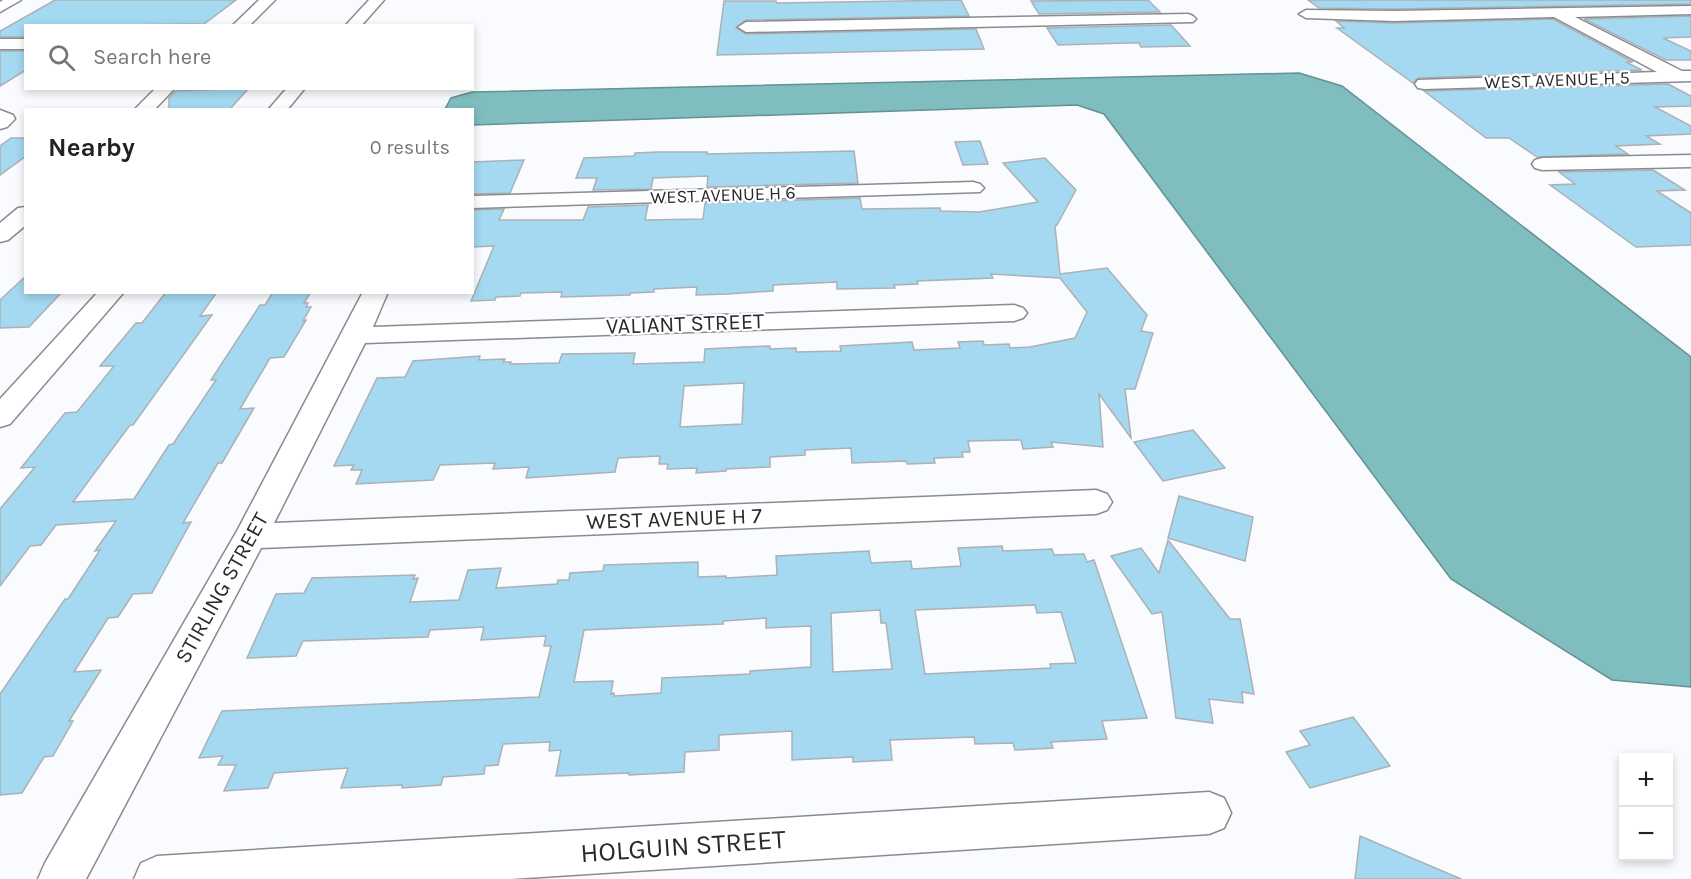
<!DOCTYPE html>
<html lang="en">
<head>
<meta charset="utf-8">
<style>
  :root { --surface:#fff; --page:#f2f2f2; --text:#222; --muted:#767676; --line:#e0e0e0 }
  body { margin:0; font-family:Karla,sans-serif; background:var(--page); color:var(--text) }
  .controls { position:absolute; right:18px; bottom:18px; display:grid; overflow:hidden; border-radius:0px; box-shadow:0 3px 9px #0003 }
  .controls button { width:54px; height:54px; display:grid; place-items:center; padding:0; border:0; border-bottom:2px solid var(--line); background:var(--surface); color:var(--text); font:30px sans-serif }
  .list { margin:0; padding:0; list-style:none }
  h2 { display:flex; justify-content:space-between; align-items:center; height:78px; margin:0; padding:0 24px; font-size:26px }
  h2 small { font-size:20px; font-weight:400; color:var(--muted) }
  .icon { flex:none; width:33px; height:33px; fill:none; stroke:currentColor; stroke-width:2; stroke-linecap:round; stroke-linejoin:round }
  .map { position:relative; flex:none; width:1691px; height:879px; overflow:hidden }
  .search { position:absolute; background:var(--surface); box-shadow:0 3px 9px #0003; left:24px; top:24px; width:450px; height:66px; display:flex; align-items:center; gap:15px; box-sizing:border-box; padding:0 21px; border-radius:0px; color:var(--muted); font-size:22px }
  .panel { position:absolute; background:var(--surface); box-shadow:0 3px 9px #0003; left:24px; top:108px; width:450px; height:186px; border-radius:0px }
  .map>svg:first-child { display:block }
</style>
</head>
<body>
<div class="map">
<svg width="1691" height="879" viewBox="0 0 1691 879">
  <rect width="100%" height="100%" fill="#f9fbfe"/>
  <path fill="#7fbdbe" stroke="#659192" stroke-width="1.5" d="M1299,73L1342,86L1691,357V687L1612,680L1451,579L1104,114L1077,105L473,125L472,110L445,109L451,98L472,92Z"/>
  <g fill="#a4d9f1" stroke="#abb1b4" stroke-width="1.5" fill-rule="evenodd">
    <path d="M55,0H236L204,24L26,26V37H0V31Z"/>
    <path d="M961,0L969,16L746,20L736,28L746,34L976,29L984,49L717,55L724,1H776L777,3Z"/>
    <path d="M1148,0L1160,12L1039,14L1031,1Z"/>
    <path d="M1308,0H1691V4L1394,9L1319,8Z"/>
    <path d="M1691,16V37L1663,38L1691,51V60H1666L1584,19Z"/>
    <path d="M1553,19L1633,62H1626L1642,70L1418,78L1413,83L1337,28H1344L1336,21L1394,23Z"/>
    <path d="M1171,25L1190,46L1141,47L1139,43H1128L1058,45L1047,28Z"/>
    <path d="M0,51H26V70L0,86Z"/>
    <path d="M1668,84L1691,96V106L1655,107L1691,126V134L1646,136L1660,144L1616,146L1628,154L1537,157L1509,138H1486L1424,91Z"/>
    <path d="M249,88L229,110H169V98L176,91Z"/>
    <path d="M11,138H26V156L0,175V146Z"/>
    <path d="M980,141L988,164L963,165L955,142Z"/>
    <path d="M854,151L858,183L707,187L708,176L653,178L651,189L593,190L597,178H576L584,158L634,156L635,153L658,152H707V154Z"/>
    <path d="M1045,158L1076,190L1057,225L1055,226L1060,274L1107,268L1147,315L1141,331L1153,333L1135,389H1125L1131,438L1099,394L1103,447L1051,442L1053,447L1023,449L1021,440L968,441L970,452H962L963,457L934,458L935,463L907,464L906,461L852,463L851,448L805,450V455L770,457V467L726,469V471L696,473L697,468L667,469L668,464H659L660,456L618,458L615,472L526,478L529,467L493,469L495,463L440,465L433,480L356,484L362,470H351L354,465L334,466L377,378L405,377L413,361L480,356L479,360L505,359L503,362H511L510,364L559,363L562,354L635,353L633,364L704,362L705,349L744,347L770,346V349L796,348V352L841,351L840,346L912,342L914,350L960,348L958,342L983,341L984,345L1009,344L1010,348L1030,347L1075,338L1087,312L1060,278L991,274L993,278L917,281L918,284L894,285L895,288L837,289V282L773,285V291L728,294L696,295L697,287L654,289V292L630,293V295L561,297L562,292L521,293L520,296L496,297L495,300L471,301L494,246L472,247V210L504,209L499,220H583L588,207L648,205L645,220L703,219L705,203L860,198L862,209L940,208L941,211L979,212L1038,202L1003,163ZM744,383L742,424L680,427L684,386Z"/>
    <path d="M524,160L510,193L472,194V162Z"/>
    <path d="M1653,170L1685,190L1657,191L1691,213V245L1636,247L1550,185L1575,184L1559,172Z"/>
    <path d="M26,276V292H62L29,327L0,328V300Z"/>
    <path d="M166,292H217L200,316L212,315L133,425H130L73,502L134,499L169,445L173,444L216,380H211L260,305H265L273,292H311L304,303H308L306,307H311L303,321L306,320L284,357L270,358L240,409L254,408L222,463H218L183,523L191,522L152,593L133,594L118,617L108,618L74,672L101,670L69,721H73L53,756L44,757L22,793L0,795V694L65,599H68L100,550L95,551L116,521L56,525L41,545L30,546L0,586V509L35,467L21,468L65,413L77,412L114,366H100L136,323H142Z"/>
    <path d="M1193,430L1225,468L1163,481L1134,442Z"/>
    <path d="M1179,496L1253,517L1245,561L1168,538Z"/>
    <path d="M1168,540L1230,619H1240L1254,694L1242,692L1243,703L1209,699L1213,723L1176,718L1162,612L1152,614L1111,556L1141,548L1159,573Z"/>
    <path d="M1002,546L1003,551L1052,549L1054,555L1084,554L1087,562L1094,560L1147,718L1102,721L1107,739L1051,742L1053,748L1015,750L1013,743L975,744L974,737L890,740L892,760L853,762V757L792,760V731L719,735V750L685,752L684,772L629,775V773L556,776L561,750L549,751L550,742L503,744L498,765L485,766L484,774L443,777L441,785L402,788V785L341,788L348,768L274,773L268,788L224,791L236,765H218L223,756L199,758L222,711L539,697L551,646H544L546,636L481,640L484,627L430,630L428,637L303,641L296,656L247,658L276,594L304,593L312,578L415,575L413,579L418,578L410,602L459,600L468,570L501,568L496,588L557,584L558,580H569L570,573L603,571L604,565L698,562V577L726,576V578L777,575L776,556L869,551L871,563L911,561L912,569L961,566L958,548ZM1035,605L1037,613L1061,612L1076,663L1050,664L1051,668L925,674L915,610ZM880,610L881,623H886L892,669L833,672L831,613ZM766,618V628L811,626V667L750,671V674L662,678L661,693L614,696V693L611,694L613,681L574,682L584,630L723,624V621Z"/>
    <path d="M1353,717L1390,766L1310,788L1286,752L1310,745L1300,731Z"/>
    <path d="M1360,836L1461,879H1355Z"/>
  </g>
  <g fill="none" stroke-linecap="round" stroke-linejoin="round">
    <defs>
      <g id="minor">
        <path d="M3,0H21L0,12V2Z"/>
        <path d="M259,0H275L249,26H232Z"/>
        <path d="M369,0H384L361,26H345Z"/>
        <path d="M1691,6V14L1575,17L1682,71H1691V81L1424,89L1418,88L1415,84L1418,80L1657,72L1554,17L1394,21L1306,18L1299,14L1306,10L1394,11Z"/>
        <path d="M1188,14L1193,16L1196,19L1193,22L746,32L738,27L746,22Z"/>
        <rect x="0" y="39" width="26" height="10"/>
        <path d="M156,88H175L154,110H134Z"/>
        <path d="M287,88H305L287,110H268Z"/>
        <path d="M0,110L13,115L15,119L7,127L0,129Z"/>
        <path d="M1691,155V167L1542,170L1535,168L1532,164L1535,160L1542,158Z"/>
        <path d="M973,182L980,184L984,188L980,192L472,208V196Z"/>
        <path d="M26,207V225L8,240L0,242V223L18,208Z"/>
        <path d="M98,292H124L10,424L0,427V399Z"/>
        <path d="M363,292H388L373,327L1014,305L1023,308L1027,313L1023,318L1014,321L365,343L274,523L1096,490L1107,494L1112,502L1107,510L1096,514L261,548L86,879H38L45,863L237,531Z"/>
        <path d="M1209,792L1224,798L1231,813L1224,828L1209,834L510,879H134L141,863L157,856Z"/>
      </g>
    </defs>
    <use href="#minor" stroke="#888b90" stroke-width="3"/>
    <use href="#minor" fill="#fff" fill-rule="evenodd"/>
  </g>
  <g text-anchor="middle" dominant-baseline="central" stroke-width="4.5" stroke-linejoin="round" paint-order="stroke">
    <g font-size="18" fill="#292a2c" stroke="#fff">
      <text transform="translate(1557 80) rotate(-2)">WEST AVENUE H 5</text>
      <text transform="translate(723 195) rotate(-2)">WEST AVENUE H 6</text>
    </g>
    <g font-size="22" fill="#292a2c" stroke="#fff">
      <text transform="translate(685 324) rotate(-2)">VALIANT STREET</text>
      <text transform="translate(674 519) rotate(-2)">WEST AVENUE H 7</text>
      <text transform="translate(222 588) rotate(-61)">STIRLING STREET</text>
    </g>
    <g font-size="27" fill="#292a2c" stroke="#fff">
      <text transform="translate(683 846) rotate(-4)">HOLGUIN STREET</text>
    </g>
  </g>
</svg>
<div class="controls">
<button>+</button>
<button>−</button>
</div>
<div class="search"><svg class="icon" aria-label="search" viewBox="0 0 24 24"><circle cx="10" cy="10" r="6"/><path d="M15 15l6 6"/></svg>Search here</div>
<section class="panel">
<h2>Nearby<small>0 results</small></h2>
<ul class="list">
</ul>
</section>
</div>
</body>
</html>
